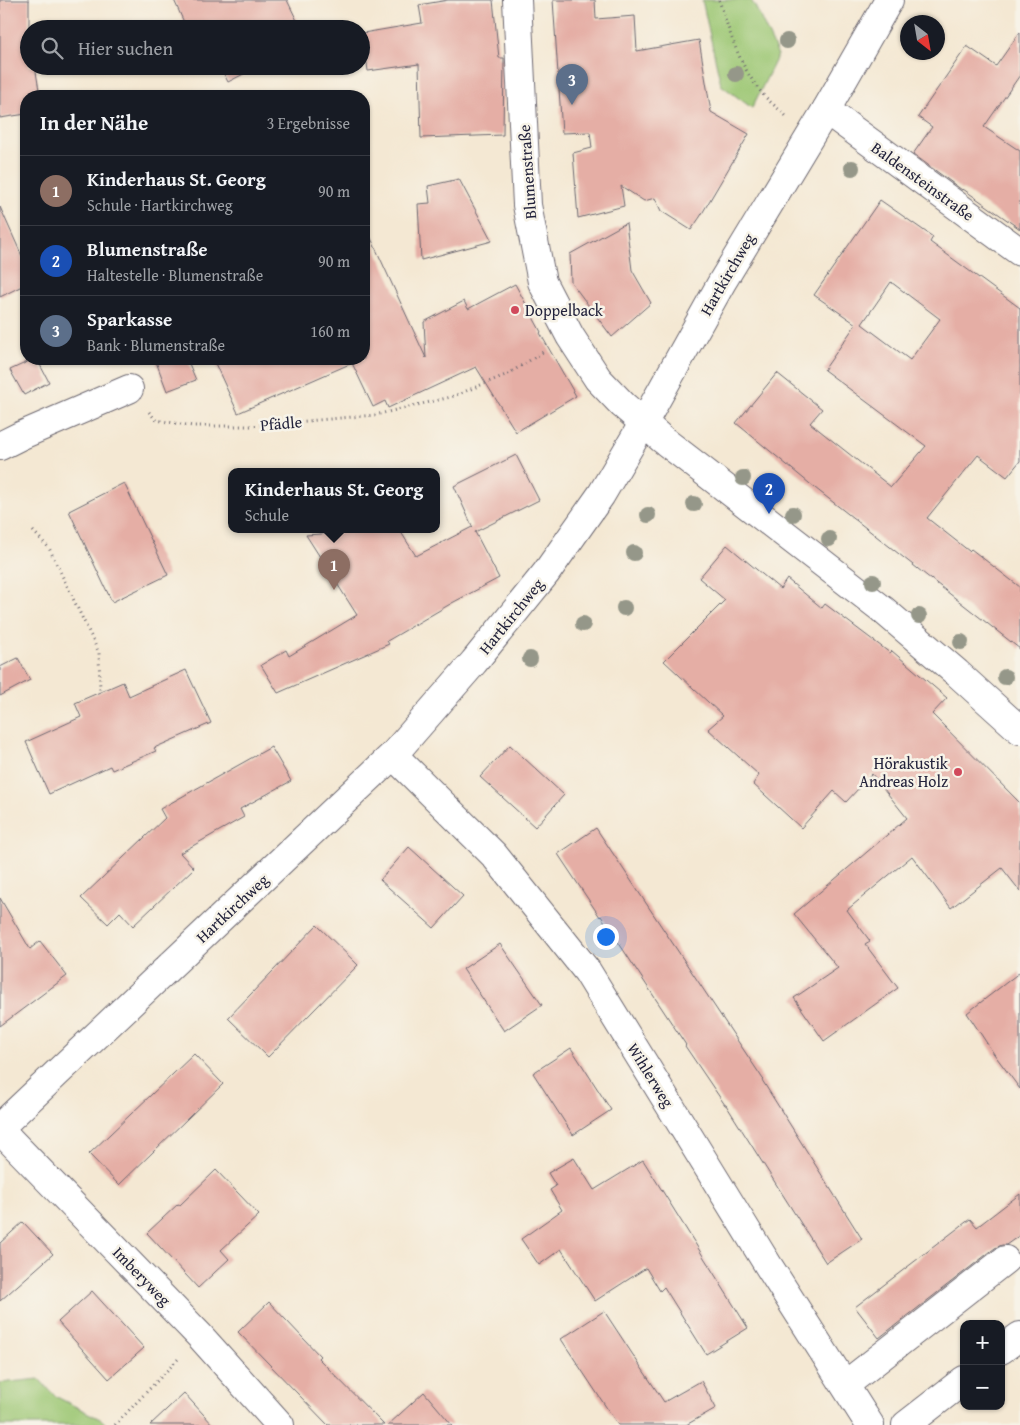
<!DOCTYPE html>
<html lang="de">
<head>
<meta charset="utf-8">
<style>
  :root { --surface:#171b24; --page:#20242c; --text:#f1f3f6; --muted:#9ea1a6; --line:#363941; --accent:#7c3aed }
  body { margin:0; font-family:"Gentium Book Plus",serif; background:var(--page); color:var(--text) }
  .controls { position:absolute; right:15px; bottom:15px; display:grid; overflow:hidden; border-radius:10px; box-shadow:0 1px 4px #0004 }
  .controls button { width:45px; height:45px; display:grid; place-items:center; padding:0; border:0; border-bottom:1px solid var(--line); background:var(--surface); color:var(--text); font:25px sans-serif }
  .compass { position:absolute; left:900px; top:15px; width:45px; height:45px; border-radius:50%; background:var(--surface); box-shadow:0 1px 4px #0004; rotate:149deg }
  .you { position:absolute; left:605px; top:936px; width:18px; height:18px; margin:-12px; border:4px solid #fff; border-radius:50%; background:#1a73e8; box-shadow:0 0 0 8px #1a73e833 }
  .badge { display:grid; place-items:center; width:32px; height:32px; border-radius:50%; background:var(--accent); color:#fff; font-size:16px; font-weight:700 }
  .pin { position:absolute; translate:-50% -41px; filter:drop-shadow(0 1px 2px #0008) }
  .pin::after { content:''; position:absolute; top:26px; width:18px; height:15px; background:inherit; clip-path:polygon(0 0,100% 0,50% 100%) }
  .popup { position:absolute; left:228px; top:468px; width:212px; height:65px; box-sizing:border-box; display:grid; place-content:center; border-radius:10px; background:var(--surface); filter:drop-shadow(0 1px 4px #0005); font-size:16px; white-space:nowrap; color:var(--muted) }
  .popup b { font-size:19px; color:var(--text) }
  .popup::after { content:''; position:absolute; left:50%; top:100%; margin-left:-10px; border:10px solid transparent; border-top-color:var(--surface) }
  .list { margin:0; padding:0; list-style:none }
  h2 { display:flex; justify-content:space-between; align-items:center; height:65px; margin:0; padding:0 20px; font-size:21px }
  h2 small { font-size:16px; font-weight:400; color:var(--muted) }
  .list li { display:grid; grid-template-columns:32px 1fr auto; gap:15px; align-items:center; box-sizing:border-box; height:70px; padding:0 20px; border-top:1px solid var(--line) }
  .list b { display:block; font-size:19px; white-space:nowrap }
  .list p { margin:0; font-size:16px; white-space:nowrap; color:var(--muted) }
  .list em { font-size:16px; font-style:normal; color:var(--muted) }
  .icon { flex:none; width:28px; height:28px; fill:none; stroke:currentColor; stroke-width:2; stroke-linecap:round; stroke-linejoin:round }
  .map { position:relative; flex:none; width:1020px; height:1425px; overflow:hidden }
  .search { position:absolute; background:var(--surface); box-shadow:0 1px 4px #0004; left:20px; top:20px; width:350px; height:55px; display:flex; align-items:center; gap:12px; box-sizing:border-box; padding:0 18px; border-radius:28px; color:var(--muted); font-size:19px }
  .panel { position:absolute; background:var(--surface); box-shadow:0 1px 4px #0004; left:20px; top:90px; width:350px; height:275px; border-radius:20px }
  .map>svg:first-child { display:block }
</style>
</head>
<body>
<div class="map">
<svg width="1020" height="1425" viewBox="0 0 1020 1425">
  <rect width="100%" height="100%" fill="#f7f3e8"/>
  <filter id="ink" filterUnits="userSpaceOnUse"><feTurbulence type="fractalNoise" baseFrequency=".02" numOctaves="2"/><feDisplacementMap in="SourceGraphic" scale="10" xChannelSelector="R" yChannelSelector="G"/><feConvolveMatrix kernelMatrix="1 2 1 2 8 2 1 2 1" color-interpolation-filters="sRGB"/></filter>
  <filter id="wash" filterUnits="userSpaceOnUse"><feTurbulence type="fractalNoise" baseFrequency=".0096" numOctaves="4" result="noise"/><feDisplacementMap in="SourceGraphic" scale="20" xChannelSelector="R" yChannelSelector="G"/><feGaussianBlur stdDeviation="1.12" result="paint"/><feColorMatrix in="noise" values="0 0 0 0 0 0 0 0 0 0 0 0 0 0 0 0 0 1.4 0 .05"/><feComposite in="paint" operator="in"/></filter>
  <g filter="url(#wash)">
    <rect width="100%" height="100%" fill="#f4e8d3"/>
    <g fill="#9dc774" stroke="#607458">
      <path d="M702,0H751L756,8L778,55L752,108L721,85Z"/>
      <path d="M39,1379L55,1396L102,1420L107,1425H0V1383Z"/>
    </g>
    <g id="blocks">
      <g fill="#e5aea5" fill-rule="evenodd">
        <path d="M0,0H29V66H35L40,96H26V114L0,118Z"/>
        <path d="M174,0H287L301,29H187Z"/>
        <path d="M448,0H493L499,58H504L503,135L421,138L419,64L368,71L363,33L422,23L419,5Z"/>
        <path d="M553,0H595L596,19L635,16L637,51L699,40L711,112L749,134L700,217L691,230L661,211L655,198L644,201L621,186L624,206L578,218L573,153L592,148L590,132L562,133Z"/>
        <path d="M1020,32V75L984,127L1020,151V229L963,189L962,190L913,154L932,127L918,117L967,46L996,66Z"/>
        <path d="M220,66H259L228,82Z"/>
        <path d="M459,179L492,241L421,260L418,204L430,203L428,186Z"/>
        <path d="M880,200L933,237L930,242L1020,308V461L1007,477L978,455L927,518L969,551L971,549L1020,587V649L815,488L736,423L777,373L822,409L810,423L891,487L926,446L824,370L856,324L814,295ZM891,282L940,319L910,360L862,324Z"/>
        <path d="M0,207L26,265V284L0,297Z"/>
        <path d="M364,223L426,358L424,322L464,301L468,309L515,284L541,332L540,333L576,396L516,432L476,367L388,408L385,401L373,407L352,363L238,413L213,359H364Z"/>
        <path d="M626,223L632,270L651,303L612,337L571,282L570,254Z"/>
        <path d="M34,359H37L49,382L24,395L10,370Z"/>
        <path d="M155,359H187L196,380L167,391Z"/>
        <path d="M516,455L539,500L475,532L499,578L452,603L387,641L389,644L278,693L261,665L286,650L289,656L357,615L306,535L335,533L345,529H399L416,556L472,527L473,528L454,486Z"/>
        <path d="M124,483L168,575L112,602L69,511Z"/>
        <path d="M727,545L780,589L787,579L822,608L825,604L890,653L892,651L947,698L932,714L1020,803V891L1002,868L951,908L912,856L847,910L870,941L865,944L898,988L824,1041L794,998L838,968L794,914L907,818L872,774L846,802L834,791L801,828L753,784L759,775L708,729L723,716L664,661L725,600L699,578Z"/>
        <path d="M18,658L30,680L0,696V667Z"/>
        <path d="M186,670L211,723L154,748L156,751L112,770L110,766L49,794L26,742L81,717L75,703L123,682L129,696Z"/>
        <path d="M510,745L564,795L535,827L480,777Z"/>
        <path d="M271,747L291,781L240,809L244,817L180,853L194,868L133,926L120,912L108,924L81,898L165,818L160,809Z"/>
        <path d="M596,828L763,1079L762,1080L862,1239L826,1263L726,1105H725L685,1046L686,1045L601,916L600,917L558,854Z"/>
        <path d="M409,847L463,896L434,928L380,880Z"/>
        <path d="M0,898L30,949L40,941L67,976L0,1026Z"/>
        <path d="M317,925L358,965L268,1057L228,1018Z"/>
        <path d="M500,944L542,1005L504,1031L463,969Z"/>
        <path d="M1020,972V1089L994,1054L967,1013Z"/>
        <path d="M571,1048L611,1110L573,1135L533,1073Z"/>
        <path d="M194,1054L223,1084L119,1185L89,1154Z"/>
        <path d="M574,1158L594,1190L643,1160L748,1328L706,1354L664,1287L660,1291L646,1268L595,1301L561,1249L539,1265L521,1239L562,1210L550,1190L556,1186L548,1173Z"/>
        <path d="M216,1170L259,1215L221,1250L229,1259L198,1288L147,1233L178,1204L180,1205Z"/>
        <path d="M1020,1194V1235L1006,1245H1002L995,1248L879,1338L855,1307L970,1219L977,1227Z"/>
        <path d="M23,1222L53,1254L0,1301V1243Z"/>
        <path d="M92,1291L144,1348L109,1379L58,1322Z"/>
        <path d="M269,1302L320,1356L318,1358L384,1425H328L238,1332Z"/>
        <path d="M604,1311L664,1402L701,1381L716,1408L686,1425H618L561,1339Z"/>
        <path d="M424,1392L452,1425H388Z"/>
        <path d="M184,1393L213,1425H150Z"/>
      </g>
    </g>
  </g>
  <g filter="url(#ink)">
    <use href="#blocks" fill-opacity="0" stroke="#6c6770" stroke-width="1"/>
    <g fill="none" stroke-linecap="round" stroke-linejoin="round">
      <defs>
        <g id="minor">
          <path d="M517,0L527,205L542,282L570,336L598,379L623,405L662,439L882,609L957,673L1020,730"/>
          <path d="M826,110L1020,252"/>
          <path d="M0,446L20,436L129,389"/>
          <path d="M393,755L494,855L587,971L768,1265L870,1425"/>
          <path d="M0,1127L393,755L474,662L546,573L601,495L644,422L722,282L826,110L889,0"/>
          <path d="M0,1130L200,1336L280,1425"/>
          <path d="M1001,1350L1020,1336"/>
          <path d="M845,1385L1005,1260"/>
          <path d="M906,1425L964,1380"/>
        </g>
      </defs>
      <use href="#minor" stroke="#6c6770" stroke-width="30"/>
      <g stroke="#6c6770" stroke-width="3" stroke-dasharray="1 4" stroke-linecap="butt">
        <path d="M719,0C730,33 739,65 761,92C768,101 778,108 786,116"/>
        <path d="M149,412L156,420L193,426H250L375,415L451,397L508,374L543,352"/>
        <path d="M33,531L49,548L99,653L100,692"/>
        <path d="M115,1425L179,1358"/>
      </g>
      <use href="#minor" stroke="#fff" stroke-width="28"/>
    </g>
    <g fill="#959789">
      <circle cx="787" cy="41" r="8"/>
      <circle cx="736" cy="74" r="8"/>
      <circle cx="852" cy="168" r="8"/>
      <circle cx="743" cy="478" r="8"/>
      <circle cx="694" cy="504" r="8"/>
      <circle cx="793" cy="514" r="8"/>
      <circle cx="648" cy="515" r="8"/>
      <circle cx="829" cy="539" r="8"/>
      <circle cx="634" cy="553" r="8"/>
      <circle cx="873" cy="582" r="8"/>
      <circle cx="624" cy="608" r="8"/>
      <circle cx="919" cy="616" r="8"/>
      <circle cx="583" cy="624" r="8"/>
      <circle cx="961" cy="642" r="8"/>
      <circle cx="530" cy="659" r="8"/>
      <circle cx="1005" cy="677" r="8"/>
    </g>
  </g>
  <g fill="#d1495b" stroke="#f7f3e8" stroke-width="2">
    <circle cx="515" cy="310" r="5"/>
    <circle cx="958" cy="772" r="5"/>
  </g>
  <g text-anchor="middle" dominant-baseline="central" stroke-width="5" stroke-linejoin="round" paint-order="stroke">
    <g font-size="16" fill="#22223b" stroke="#f7f3e8">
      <text transform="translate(527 172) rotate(-94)">Blumenstraße</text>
      <text transform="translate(923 181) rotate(36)">Baldensteinstraße</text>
      <text transform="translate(727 274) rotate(-60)">Hartkirchweg</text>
      <text transform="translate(281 423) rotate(-5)">Pfädle</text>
      <text transform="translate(511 616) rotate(-51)">Hartkirchweg</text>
      <text transform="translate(232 908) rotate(-43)">Hartkirchweg</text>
      <text transform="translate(651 1075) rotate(58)">Wihlerweg</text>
      <text transform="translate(142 1276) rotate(46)">Imberyweg</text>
    </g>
    <g font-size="16" fill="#22223b" stroke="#f7f3e8" text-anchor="start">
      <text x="525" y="310">Doppelback</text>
      <text x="948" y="763" text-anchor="end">Hörakustik<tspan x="948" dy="18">Andreas Holz</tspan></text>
    </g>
  </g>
</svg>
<div class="controls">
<button>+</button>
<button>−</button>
</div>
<svg class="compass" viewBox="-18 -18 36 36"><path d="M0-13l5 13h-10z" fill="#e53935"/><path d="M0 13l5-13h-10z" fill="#9ea1a6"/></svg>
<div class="you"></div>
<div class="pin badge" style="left:334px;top:590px;background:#8d6e63">1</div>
<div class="popup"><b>Kinderhaus St. Georg</b>Schule</div>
<div class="pin badge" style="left:769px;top:514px;background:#1a4fb4">2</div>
<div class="pin badge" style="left:572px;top:105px;background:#5c6f8a">3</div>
<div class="search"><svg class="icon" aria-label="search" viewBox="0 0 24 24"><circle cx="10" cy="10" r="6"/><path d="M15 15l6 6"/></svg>Hier suchen</div>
<section class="panel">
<h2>In der Nähe<small>3 Ergebnisse</small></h2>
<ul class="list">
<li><span class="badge" style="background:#8d6e63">1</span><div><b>Kinderhaus St. Georg</b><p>Schule · Hartkirchweg</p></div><em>90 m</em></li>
<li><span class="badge" style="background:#1a4fb4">2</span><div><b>Blumenstraße</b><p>Haltestelle · Blumenstraße</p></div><em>90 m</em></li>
<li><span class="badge" style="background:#5c6f8a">3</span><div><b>Sparkasse</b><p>Bank · Blumenstraße</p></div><em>160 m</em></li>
</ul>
</section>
</div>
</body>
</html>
